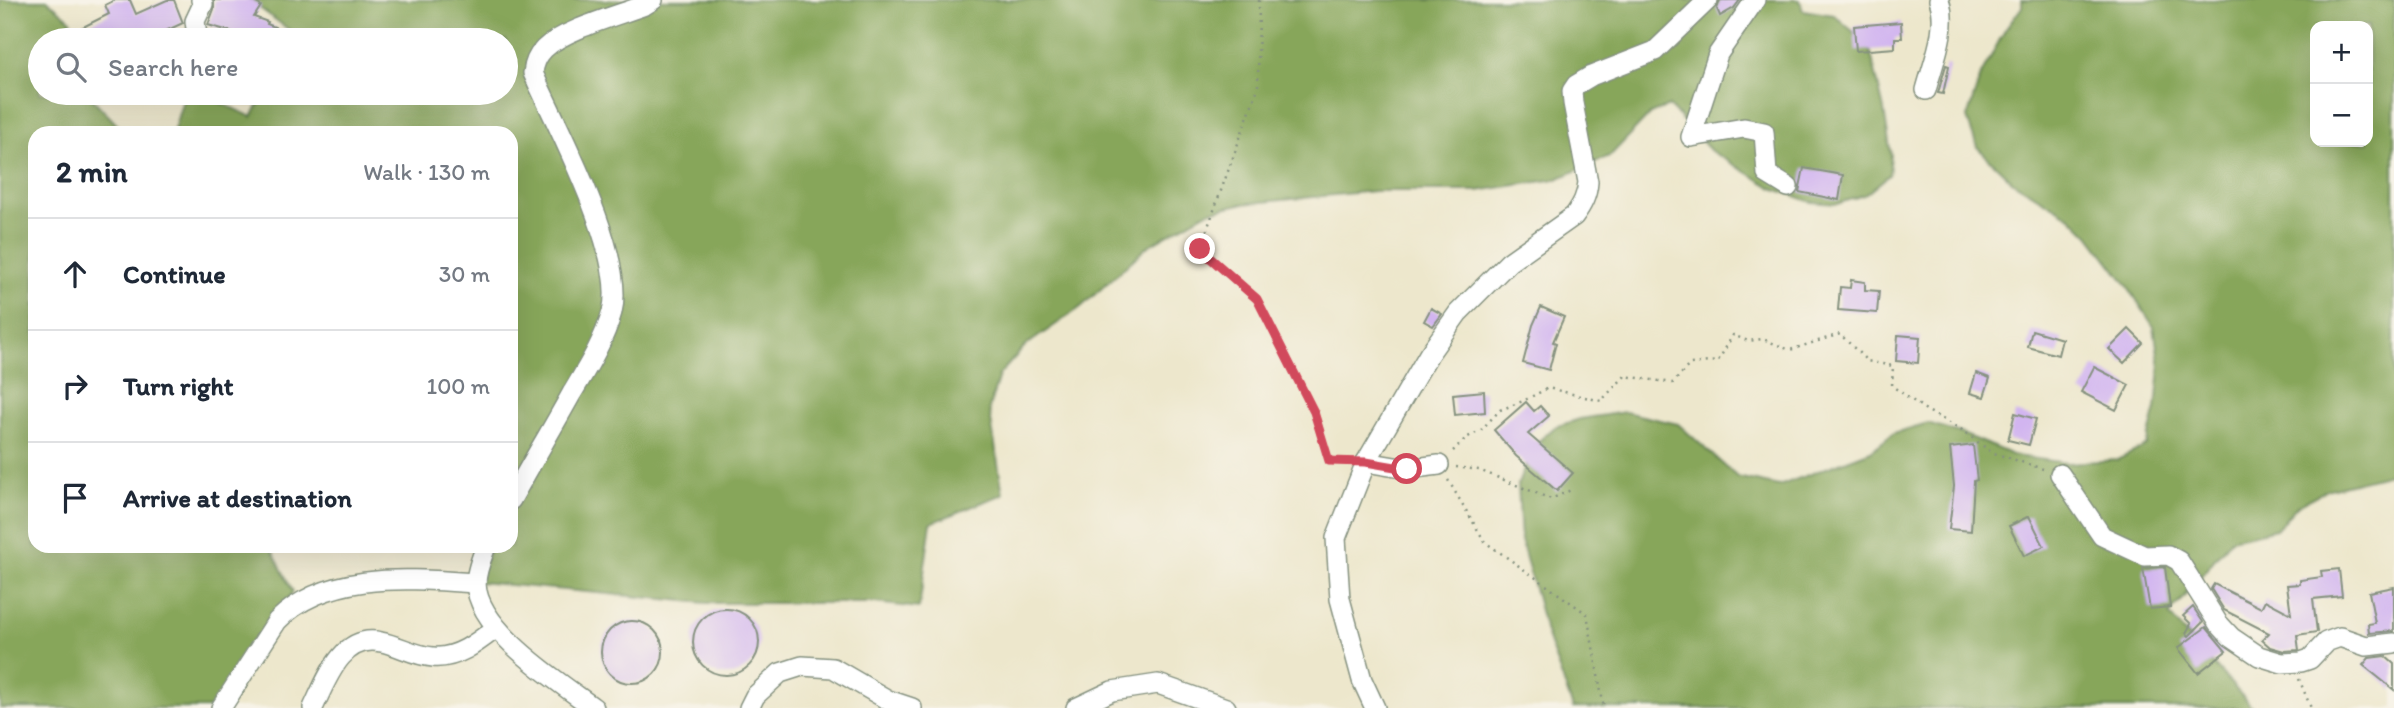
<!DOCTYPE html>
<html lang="en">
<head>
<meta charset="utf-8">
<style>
  :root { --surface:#fff; --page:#f6f6f7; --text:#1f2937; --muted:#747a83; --line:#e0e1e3 }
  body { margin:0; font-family:Itim,sans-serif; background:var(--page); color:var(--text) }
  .controls { position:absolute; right:21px; top:21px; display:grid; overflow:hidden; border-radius:14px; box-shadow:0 7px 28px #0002 }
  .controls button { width:63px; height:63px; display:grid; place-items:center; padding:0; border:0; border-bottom:2px solid var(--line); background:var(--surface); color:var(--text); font:35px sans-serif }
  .stop { position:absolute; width:21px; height:21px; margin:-16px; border:5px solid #d1495b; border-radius:50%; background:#fff }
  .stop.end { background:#d1495b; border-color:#fff; box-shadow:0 2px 7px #0008 }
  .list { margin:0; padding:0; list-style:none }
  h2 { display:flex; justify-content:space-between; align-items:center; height:91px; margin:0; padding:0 28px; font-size:30px }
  h2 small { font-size:23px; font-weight:400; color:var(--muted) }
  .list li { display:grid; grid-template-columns:46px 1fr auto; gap:21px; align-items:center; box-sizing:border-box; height:112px; padding:0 28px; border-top:2px solid var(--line) }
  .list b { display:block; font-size:26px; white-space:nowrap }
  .list em { font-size:23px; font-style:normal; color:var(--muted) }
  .icon { flex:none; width:38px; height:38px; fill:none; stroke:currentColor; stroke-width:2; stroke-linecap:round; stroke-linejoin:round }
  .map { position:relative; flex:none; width:2394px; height:708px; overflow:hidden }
  .search { position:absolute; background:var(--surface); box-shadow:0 7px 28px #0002; left:28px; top:28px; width:490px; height:77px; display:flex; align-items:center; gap:18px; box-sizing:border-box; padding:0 24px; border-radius:38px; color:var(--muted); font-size:26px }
  .panel { position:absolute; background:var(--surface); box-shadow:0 7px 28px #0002; left:28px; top:126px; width:490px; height:427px; border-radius:21px }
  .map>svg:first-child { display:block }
</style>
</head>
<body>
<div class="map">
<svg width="2394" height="708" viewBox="0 0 2394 708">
  <rect width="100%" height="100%" fill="#f7f3e8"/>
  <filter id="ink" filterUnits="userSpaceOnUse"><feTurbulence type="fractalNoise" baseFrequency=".0143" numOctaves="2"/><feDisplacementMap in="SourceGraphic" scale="14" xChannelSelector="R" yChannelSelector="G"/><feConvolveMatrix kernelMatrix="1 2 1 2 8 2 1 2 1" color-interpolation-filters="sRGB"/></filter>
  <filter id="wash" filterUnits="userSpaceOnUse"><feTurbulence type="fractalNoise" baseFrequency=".00686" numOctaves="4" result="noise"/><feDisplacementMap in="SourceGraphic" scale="28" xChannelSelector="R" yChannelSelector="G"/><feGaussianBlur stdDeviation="1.57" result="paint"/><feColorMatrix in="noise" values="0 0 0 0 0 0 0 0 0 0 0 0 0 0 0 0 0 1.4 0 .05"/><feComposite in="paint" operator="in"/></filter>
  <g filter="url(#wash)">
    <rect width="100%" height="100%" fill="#ede7cc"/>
    <g fill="#87a65a" stroke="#537247" stroke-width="2" fill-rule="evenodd">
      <path d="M0,0H47L71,20L67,40H40V93H87L125,133H35V546H270L293,592L216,708H0Z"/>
      <path d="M249,0H1800L1803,10L1834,15L1869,45L1884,110L1891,155L1889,175L1866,194L1837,204L1811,202L1773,188L1711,151L1669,106L1650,114L1610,156L1557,179L1477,191H1375L1241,204L1209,211L1148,246L1081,307L1025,346L999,375L989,408L1003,494L931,523L919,608L875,603H706L479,582L490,546H511V474L515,460L511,463V133H173L185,93H199L252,117L265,93H506V40H293L296,35Z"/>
      <path d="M2022,0H2394V473L2326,490L2298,505L2276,529L2231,539L2169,615L2253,708H1573L1546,633L1521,540L1518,484L1533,446L1555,427L1580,419L1625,412L1678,424L1737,477L1779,486L1871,451L1894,433L1928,423L1960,433L2015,456L2067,463L2117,460L2146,446L2156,409L2160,367L2154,327L2127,285L2089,235L2071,217L2013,182L1977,147L1967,118L1981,75L2005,30L2022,7ZM2315,26H2368V142H2315Z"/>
    </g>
    <g id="blocks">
      <g fill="#d2b5f0">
        <path d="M115,0H130L136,14L167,0H174L183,23L146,40H86L81,28L109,14L105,5Z"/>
        <path d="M214,0H252L261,6L254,17L268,22L267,24L275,27L270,40H261L208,25L214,9Z"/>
        <path d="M1720,0H1740L1734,8L1720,16L1717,9Z"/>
        <path d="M1901,22L1902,38H1895V48L1856,51L1854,26Z"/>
        <path d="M1946,65L1949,66L1943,94L1938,93Z"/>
        <path d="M1804,168L1843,175L1839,200L1799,192Z"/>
        <path d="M1851,280L1865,282V290L1879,291L1877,313L1838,310L1840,287L1850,288Z"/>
        <path d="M1541,307L1564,317L1553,342L1556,343L1549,370L1523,363L1533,325Z"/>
        <path d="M1431,308L1442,314L1433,326L1424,321Z"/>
        <path d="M2129,329L2143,343L2124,363L2109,349Z"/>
        <path d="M2032,330L2062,339L2058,355L2028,347Z"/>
        <path d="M1898,335L1920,337L1918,363L1896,361Z"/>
        <path d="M2094,367L2129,385L2116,410L2081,392Z"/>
        <path d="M1976,373L1990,378L1984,397L1970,393Z"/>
        <path d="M1484,391L1485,412L1455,415L1453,394Z"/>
        <path d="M1526,402L1534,411L1540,406L1549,416L1528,434L1573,473L1557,491L1516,456L1494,430Z"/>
        <path d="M2015,413L2036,419L2029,445L2008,440Z"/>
        <path d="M1973,445L1977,480L1974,481L1971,531L1949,529L1954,486L1950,448Z"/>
        <path d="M2029,516L2044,546L2024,556L2009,526Z"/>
        <path d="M2165,567L2170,607L2150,609L2143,568Z"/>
        <path d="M2339,569L2342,596L2313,599L2317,632L2297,635L2299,650L2284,651L2270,647L2262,640L2269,633L2224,610L2211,589L2214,584L2261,608L2265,600L2291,614L2287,585L2300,584V580L2322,577L2321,571Z"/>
        <path d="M2394,587V631L2369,633L2368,624L2375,623L2369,592Z"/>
        <path d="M2193,607L2203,622L2189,636L2186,633L2191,624L2183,616Z"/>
        <circle cx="726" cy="642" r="33"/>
        <circle cx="632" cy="652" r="31"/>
        <path d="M2206,627L2226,651L2198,673L2178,648Z"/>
        <path d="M2385,656L2394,664V690L2363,665L2369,658Z"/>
      </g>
    </g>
  </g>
  <g filter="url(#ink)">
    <use href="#blocks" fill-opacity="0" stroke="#869280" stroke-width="2"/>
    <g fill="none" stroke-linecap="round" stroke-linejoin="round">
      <defs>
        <g id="minor">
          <path d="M1755,0L1718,54L1691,137L1744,128L1764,132L1767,174L1788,187"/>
          <path d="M195,40L197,36L195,21L203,4L201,0"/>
          <path d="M1926,90C1933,63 1949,27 1939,0"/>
          <path d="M1366,462L1407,469L1439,465"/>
          <path d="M2060,474L2102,536L2145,556L2168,555L2179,561L2218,623L2231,637L2259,656L2282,663L2301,662L2310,659L2326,642L2340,637L2366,646L2394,643"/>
          <path d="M511,500C531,464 552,429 572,393C587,368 604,341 612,312C627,256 557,127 533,73C534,63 537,56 544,49C563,30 619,15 645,5L653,0"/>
          <path d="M486,546C482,557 476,571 476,583C477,630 559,682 594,708"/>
          <path d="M221,708L277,621C327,570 411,579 476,583"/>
          <path d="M313,708C326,681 342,633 381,642C398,645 415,656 433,657C457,659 478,642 496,628"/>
          <path d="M749,708L755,696L780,673L802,666L833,668L888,700L912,708"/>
          <path d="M1076,708L1112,691L1158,684L1226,708"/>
          <path d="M1375,708L1362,680L1340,599L1336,538L1366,462L1429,354L1458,313L1509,262L1574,216C1582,205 1587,196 1588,182L1573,103L1572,91L1576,85L1591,76L1655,51L1708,0"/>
        </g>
      </defs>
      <use href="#minor" stroke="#869280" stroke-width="22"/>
      <g stroke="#869280" stroke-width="2.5" stroke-dasharray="2 5" stroke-linecap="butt">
        <path d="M1259,0L1258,88L1200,249L1257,299L1314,412L1329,461H1345"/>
        <path d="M1453,451L1466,438L1480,431L1500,410L1523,401L1548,388L1601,401L1625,376L1673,383L1690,364L1718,361L1733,335L1748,341L1763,339L1790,350L1840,334L1867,361L1893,366L1892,386L1926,410L1962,430L1991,452L2043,469"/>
        <path d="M1456,467L1479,470L1551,499L1571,490"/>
        <path d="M1448,480L1485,542L1587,614L1604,708"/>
        <path d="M2299,679L2311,708"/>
      </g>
      <use href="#minor" stroke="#fff" stroke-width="19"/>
    </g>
  </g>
  <g fill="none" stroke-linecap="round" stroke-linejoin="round" filter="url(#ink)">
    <path stroke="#d1495b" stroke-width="9" d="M1200,249L1257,299L1314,412L1329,461L1366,462L1407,469"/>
  </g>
</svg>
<div class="controls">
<button>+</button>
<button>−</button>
</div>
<div class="stop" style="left:1407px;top:469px"></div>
<div class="stop end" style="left:1200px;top:249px"></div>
<div class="search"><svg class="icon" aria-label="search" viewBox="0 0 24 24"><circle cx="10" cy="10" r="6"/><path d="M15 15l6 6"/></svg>Search here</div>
<section class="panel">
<h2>2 min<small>Walk · 130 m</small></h2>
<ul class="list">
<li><svg class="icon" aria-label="ahead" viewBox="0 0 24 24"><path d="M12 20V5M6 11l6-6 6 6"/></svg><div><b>Continue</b></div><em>30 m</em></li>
<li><svg class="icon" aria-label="right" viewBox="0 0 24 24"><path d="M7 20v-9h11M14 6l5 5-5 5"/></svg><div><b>Turn right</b></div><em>100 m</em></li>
<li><svg class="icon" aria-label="arrive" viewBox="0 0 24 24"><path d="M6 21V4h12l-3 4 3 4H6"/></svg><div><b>Arrive at destination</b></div></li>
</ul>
</section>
</div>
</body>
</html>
